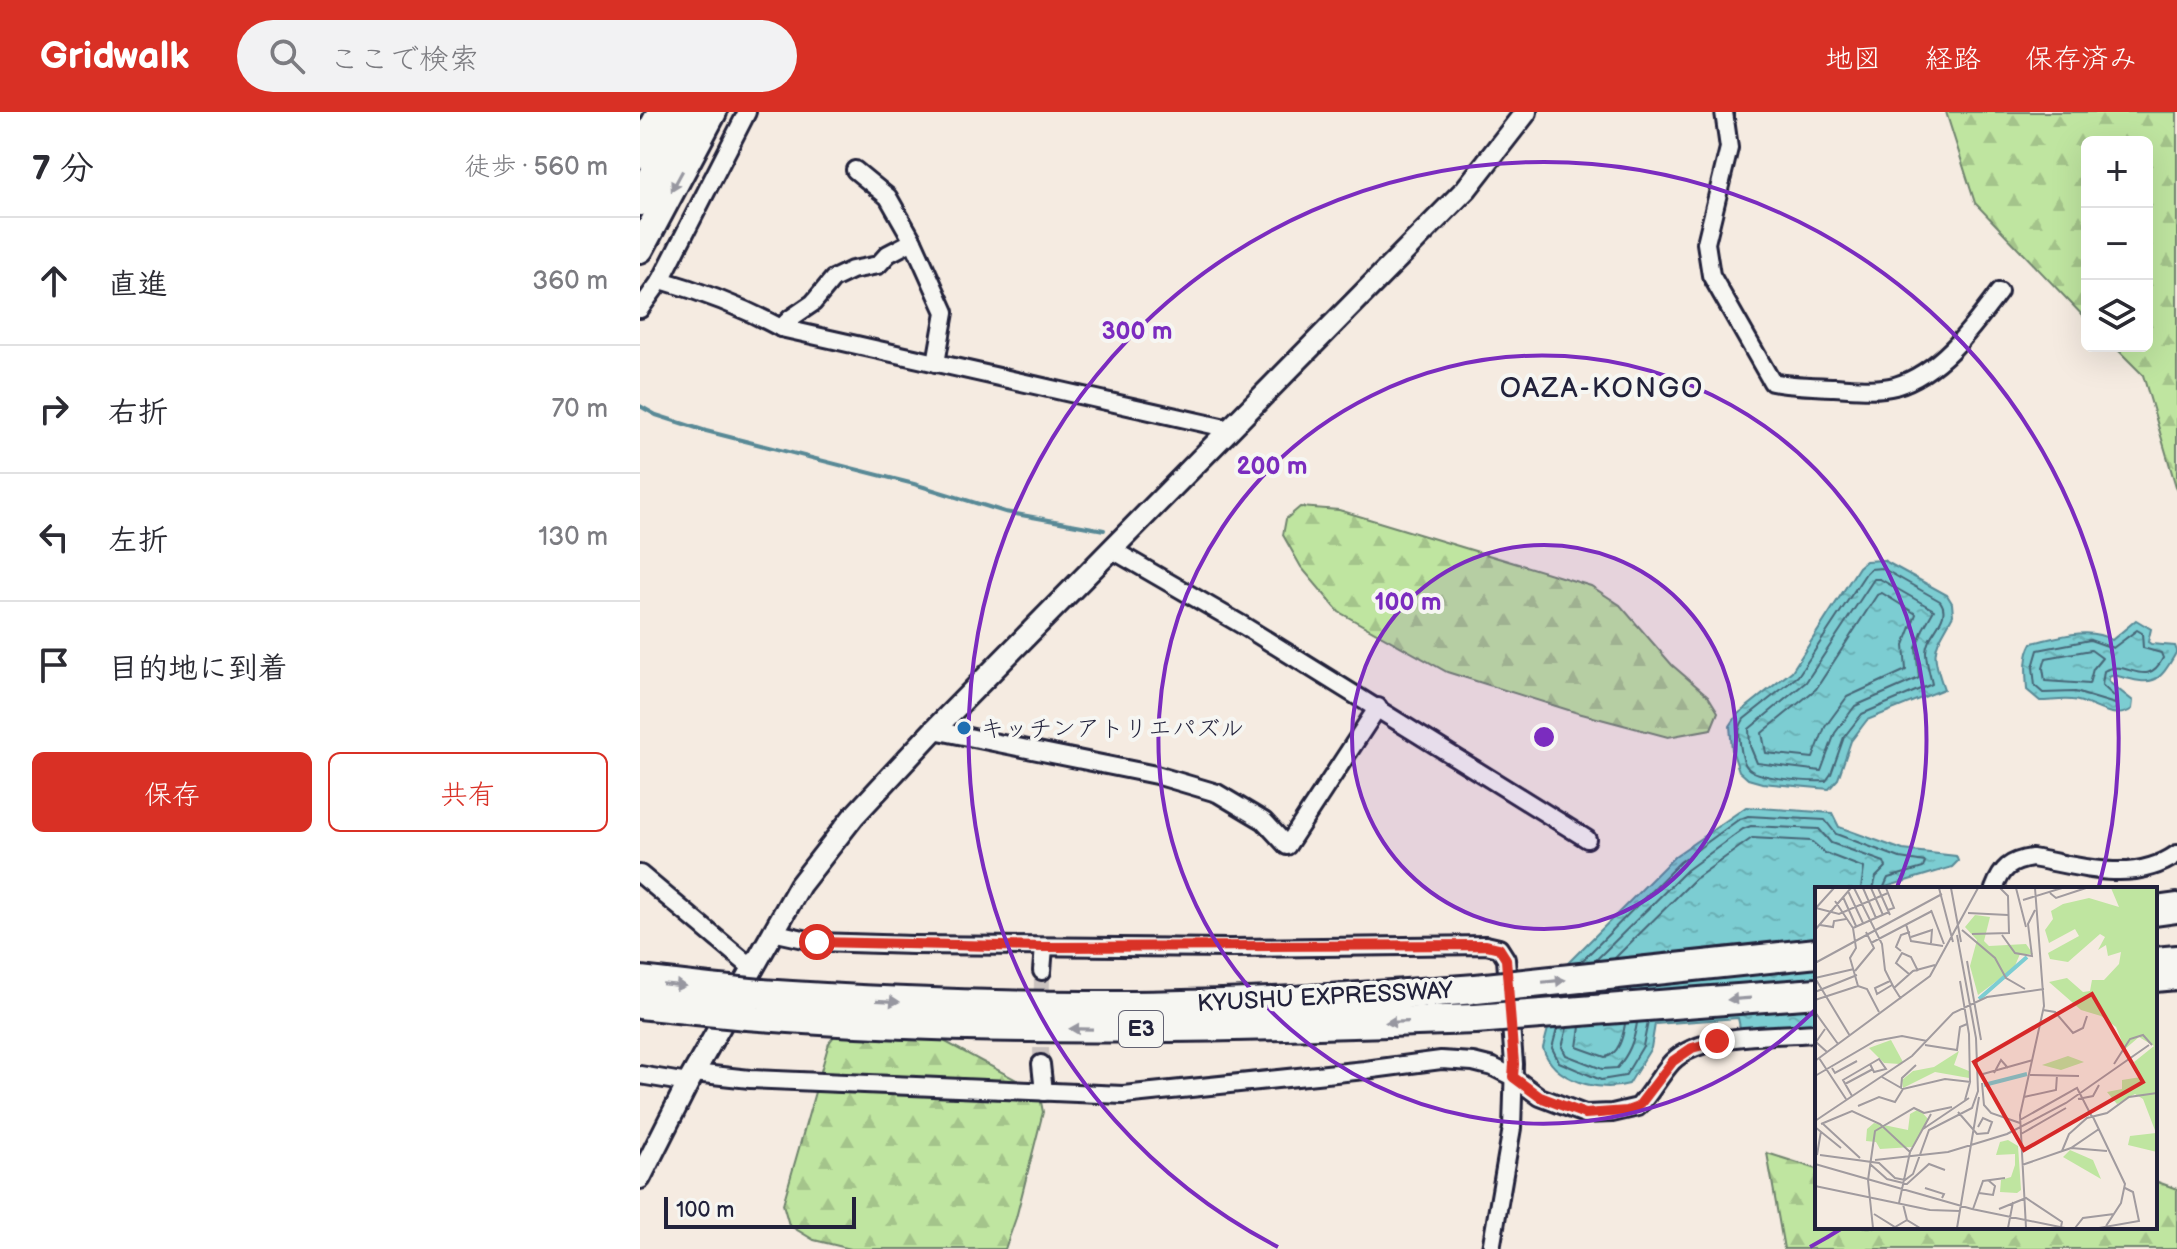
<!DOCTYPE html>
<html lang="ja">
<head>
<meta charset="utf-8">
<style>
  :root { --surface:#fff; --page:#f2f2f3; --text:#2b2b33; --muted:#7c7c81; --line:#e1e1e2; --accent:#d93025 }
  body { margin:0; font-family:"Balsamiq Sans","Klee One",sans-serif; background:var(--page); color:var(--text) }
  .controls { position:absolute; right:24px; top:24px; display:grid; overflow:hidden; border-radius:12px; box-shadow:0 8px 32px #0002 }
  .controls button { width:72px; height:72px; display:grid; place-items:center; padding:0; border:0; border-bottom:2px solid var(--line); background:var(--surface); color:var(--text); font:40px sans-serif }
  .scale { position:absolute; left:24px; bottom:20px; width:192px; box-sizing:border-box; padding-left:8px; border:4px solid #22223b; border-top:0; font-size:22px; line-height:28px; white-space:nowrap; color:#22223b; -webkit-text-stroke:6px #f6f6f2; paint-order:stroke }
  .stop { position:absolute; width:24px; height:24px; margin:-18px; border:6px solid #d93025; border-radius:50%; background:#fff }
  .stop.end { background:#d93025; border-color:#fff; box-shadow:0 2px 8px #0008 }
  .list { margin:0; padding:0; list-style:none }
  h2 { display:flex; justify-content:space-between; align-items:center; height:104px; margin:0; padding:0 32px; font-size:34px }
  h2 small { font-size:26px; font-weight:400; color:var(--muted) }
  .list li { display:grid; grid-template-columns:52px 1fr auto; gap:24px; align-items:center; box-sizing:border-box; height:128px; padding:0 32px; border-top:2px solid var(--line) }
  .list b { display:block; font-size:30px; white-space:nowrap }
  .list em { font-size:26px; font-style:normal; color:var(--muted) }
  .actions { display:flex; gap:16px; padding:24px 32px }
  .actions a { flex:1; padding:18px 0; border:2px solid var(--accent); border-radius:12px; text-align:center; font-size:28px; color:var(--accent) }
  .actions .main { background:var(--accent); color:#fff }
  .icon { flex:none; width:44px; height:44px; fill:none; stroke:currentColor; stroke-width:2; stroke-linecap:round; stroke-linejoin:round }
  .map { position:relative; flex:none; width:1537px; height:1137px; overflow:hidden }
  header { display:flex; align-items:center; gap:48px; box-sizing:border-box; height:112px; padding:0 40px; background:var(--accent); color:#fff }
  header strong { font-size:38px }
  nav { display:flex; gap:44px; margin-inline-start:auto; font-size:28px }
  .search { width:560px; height:72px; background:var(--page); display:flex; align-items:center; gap:20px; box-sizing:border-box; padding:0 28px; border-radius:44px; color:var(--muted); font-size:30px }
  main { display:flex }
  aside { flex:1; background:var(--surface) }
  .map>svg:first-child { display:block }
</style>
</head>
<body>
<header>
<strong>Gridwalk</strong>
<div class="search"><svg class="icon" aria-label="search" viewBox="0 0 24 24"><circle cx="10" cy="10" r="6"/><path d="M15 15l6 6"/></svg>ここで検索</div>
<nav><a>地図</a><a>経路</a><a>保存済み</a></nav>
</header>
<main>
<aside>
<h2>7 分<small>徒歩 · 560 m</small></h2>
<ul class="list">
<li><svg class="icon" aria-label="ahead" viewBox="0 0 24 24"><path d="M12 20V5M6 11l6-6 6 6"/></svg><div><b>直進</b></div><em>360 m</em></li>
<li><svg class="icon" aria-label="right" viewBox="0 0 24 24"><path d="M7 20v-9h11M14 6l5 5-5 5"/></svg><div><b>右折</b></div><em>70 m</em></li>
<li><svg class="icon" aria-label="left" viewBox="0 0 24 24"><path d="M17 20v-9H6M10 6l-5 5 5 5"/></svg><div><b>左折</b></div><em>130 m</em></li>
<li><svg class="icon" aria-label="arrive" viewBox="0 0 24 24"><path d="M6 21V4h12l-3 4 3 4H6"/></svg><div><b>目的地に到着</b></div></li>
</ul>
<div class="actions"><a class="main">保存</a><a>共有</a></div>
</aside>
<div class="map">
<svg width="1537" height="1137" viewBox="0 0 1537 1137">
  <defs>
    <pattern id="forest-firs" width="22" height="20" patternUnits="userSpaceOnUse" patternTransform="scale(2)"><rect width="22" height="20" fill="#bfe5a0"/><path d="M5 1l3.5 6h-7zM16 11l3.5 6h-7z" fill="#a4c48b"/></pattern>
    <pattern id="water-ripples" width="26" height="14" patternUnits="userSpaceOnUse" patternTransform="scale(2)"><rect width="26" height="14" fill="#7ccdd2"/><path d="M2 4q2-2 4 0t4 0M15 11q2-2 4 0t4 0" fill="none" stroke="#6bb0b5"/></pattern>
  </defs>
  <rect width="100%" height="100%" fill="#f5ebe1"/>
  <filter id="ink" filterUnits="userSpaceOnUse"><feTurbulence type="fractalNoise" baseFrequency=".0125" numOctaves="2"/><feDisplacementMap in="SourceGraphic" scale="16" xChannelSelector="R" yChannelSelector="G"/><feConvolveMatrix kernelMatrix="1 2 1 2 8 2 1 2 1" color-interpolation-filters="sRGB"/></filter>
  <g filter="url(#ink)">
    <g fill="url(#forest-firs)" stroke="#70846e" stroke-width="2">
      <path d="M1306,0H1537V378L1503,263L1474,234H1507V30H1447V208L1335,91Z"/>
      <path d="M660,395L699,398L951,474L980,493L1032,553L1068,584L1078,600L1071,617L1028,625L938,601L807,560L699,500L661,455L643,423L646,407Z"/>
      <path d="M214,897L259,905L399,980L403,1000L376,1106L365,1137H211L174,1128L149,1113L143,1092L189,931Z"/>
      <path d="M1127,1041L1177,1057V1115H1515V1069L1537,1077V1137H1144Z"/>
    </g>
    <g fill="url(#water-ripples)" stroke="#588996" stroke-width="2">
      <path d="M1243,448L1307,483L1312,491L1313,503C1295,537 1289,536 1304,577L1227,608L1211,629L1198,667L1189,677L1122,671L1108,667L1099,659L1092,638L1090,614L1098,602L1152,559L1219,455L1226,449Z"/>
      <path d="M1496,508L1511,517L1508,530L1511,532L1535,534L1537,539C1517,575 1513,573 1474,563L1469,565V570L1493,589L1492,597C1473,611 1451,589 1432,588C1421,587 1410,589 1400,589L1387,578C1386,561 1384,545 1392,531C1418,525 1449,514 1472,528Z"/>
      <path d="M1106,695L1192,701L1199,715L1263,738L1316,744L1318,749L1312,755L1239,777H1177V915L1101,920L1098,906L1015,912L1011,936L989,972C959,981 913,969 903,936L924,855L1035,744Z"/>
    </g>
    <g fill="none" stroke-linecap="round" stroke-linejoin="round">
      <g stroke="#466677" stroke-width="2">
        <path d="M1242,456L1300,489C1313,506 1286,521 1286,540C1286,551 1290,562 1292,572L1222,602L1204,625L1191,662L1186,669C1171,670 1115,667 1107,655C1102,649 1101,638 1100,631C1099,621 1098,616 1104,607L1158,564L1226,461L1230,457Z"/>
        <path d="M1234,467H1240L1294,498L1283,517L1276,536L1279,566L1215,594L1195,621L1181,659L1117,651L1110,634L1109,617L1166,570Z"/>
        <path d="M1242,481L1276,502L1264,533L1266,558L1207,585L1185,615L1173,646L1126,641L1122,621L1176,577L1237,483Z"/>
        <path d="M1497,518L1502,521L1503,536L1521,541L1523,546C1506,579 1487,546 1464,559L1462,573L1476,586L1475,592L1435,580L1403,581L1395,574L1393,555L1398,538L1450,528L1473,536Z"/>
        <path d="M1451,538L1462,546L1453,557L1449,572L1405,569L1403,556L1406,546Z"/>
        <path d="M975,846L1055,767L1112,726L1171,729L1185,741L1224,756L1221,777"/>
        <path d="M956,848L1047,758L1103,717L1111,714L1179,717L1191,731L1244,750L1246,755L1236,765L1233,777"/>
        <path d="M941,850L1040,750L1098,708L1108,704L1185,708L1196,722L1260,746L1285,750L1283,756L1248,766L1243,777"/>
        <path d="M940,915L937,935L965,945C979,943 983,924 985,912"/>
        <path d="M927,916L922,935L926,943L962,957L977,956C989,942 994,929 997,911"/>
        <path d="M917,917L912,936L919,950L961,968L985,964L1003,934L1008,910"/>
      </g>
      <path stroke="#588996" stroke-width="4" d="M0,294L16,303L66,319L274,372L365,400L464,418"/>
      <path stroke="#cbc3c0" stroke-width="16" stroke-dasharray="16 8" stroke-linecap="butt" d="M401,952L402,859"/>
      <defs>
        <g id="minor">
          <path d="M1084,0L1089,36L1066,131L1071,163L1132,270C1152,274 1173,274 1194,275C1213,276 1236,279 1255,274C1300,261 1333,215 1359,180"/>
          <path d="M215,58L248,85L273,129"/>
          <path d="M21,168C63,180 102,195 141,216L590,317"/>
          <path d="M0,197L21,168L107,0"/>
          <path d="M141,216L151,206L173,191L193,167L212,158L238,153L248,142L273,129L305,200L296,251"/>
          <path d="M471,437L604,514L947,727"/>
          <path d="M294,618L516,663L577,681L624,709L647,734L738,595"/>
          <path d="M0,762L112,856"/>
          <path d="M1354,777C1362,756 1370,749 1392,746C1440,754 1493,773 1537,742"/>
          <path d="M132,820L177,830L273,833L590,836L846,833L859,836L866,847L874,952L872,1016L851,1137"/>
          <path d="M402,859L404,835"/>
          <path d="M1515,871L1537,869"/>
          <path d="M401,952L404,980"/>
          <path d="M54,961L110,967L483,983L725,958L801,948L833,950L853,955L873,965L900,985L945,1002L972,1001L998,995C1011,981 1020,963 1032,950C1061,920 1137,924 1177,921"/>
          <path d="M0,963L48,971"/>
        </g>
        <path id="tertiary" d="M0,1066L48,971L160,773L213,705L294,618L826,77L886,0"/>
        <path id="trunk" d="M0,137L73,0"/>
        <g id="motorway">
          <path d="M0,42L22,0"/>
          <path d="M0,89L48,0"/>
          <path d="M1515,799L1537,796"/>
          <path d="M1515,850L1537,848"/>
          <path d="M0,869L69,877"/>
          <path d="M121,882C238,890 355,895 473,894C594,894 715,886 836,877"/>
          <path d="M0,892L56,898"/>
          <path d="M107,903C349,922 592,916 835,907"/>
        </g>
      </defs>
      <use href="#minor" stroke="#22223b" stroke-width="22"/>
      <use href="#tertiary" stroke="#22223b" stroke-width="26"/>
      <use href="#trunk" stroke="#22223b" stroke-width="32"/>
      <use href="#motorway" stroke="#22223b" stroke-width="34"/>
      <use href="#minor" stroke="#f6f6f2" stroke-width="16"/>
      <use href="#tertiary" stroke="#f6f6f2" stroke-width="20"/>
      <use href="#trunk" stroke="#f6f6f2" stroke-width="26"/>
      <use href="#motorway" stroke="#f6f6f2" stroke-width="28"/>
      <defs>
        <g id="motorway-bridge">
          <path d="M69,877L121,882"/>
          <path d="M836,877L1177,841"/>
          <path d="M56,898L107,903"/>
          <path d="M835,907L1177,881"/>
        </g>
      </defs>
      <use href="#motorway-bridge" stroke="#22223b" stroke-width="34" stroke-linecap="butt"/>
      <use href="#motorway-bridge" stroke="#f6f6f2" stroke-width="28"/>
    </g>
    <defs><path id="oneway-solid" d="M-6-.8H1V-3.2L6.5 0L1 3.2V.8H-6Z" transform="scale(2)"/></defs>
    <g fill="#9797a0">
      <use href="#oneway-solid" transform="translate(37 69) rotate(118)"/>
      <use href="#oneway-solid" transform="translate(914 869) rotate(-6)"/>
      <use href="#oneway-solid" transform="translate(34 873) rotate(6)"/>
      <use href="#oneway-solid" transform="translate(1099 887) rotate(176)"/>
      <use href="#oneway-solid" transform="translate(248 889) rotate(3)"/>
      <use href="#oneway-solid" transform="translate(757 910) rotate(178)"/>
      <use href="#oneway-solid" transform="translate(441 917) rotate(-179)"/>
    </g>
  </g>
  <g fill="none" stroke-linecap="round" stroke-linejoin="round" filter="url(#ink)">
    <path stroke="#d93025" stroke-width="10" d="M177,830L404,835L846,833L859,836L866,847L874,952L873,965L900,985L945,1002L987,999L998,995L1033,949L1052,936L1077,929"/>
  </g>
  <circle cx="904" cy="625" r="192" fill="#7b2cbf" fill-opacity=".12"/>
  <g fill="none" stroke="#7b2cbf" stroke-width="4">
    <circle cx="904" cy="625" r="192"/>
    <path d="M1176 897A384 384 0 1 1 1257 775"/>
    <path d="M1204 1115A575 575 0 0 1 1170 1135M638 1135A575 575 0 1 1 1459 774"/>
  </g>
  <circle fill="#1f6fb2" stroke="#f6f6f2" stroke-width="3" cx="324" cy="616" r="8"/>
  <g text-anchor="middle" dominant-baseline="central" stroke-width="8" stroke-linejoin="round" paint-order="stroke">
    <rect fill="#f6f6f2" stroke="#626272" stroke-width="2" x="479" y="899" width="44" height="36" rx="6"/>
    <g font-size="22" font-weight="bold" fill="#22223b">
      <text x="501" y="917">E3</text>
    </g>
    <g font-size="24" fill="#22223b" stroke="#f6f6f2" text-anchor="start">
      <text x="340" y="616">キッチンアトリエパズル</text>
    </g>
    <g font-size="24" fill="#22223b" stroke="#f6f6f2">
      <text transform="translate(685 885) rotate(-3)">KYUSHU EXPRESSWAY</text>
    </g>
    <g font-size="28" letter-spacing="2" fill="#22223b" stroke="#f6f6f2">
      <text x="962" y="276">OAZA-KONGO</text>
    </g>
  </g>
  <g transform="translate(1175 775)">
    <rect width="342" height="342" fill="#f5ebe1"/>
    <path d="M160,28L175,30L169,54L174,59L211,57L218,67H205L199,81L163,108L155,79L162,53L150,40Z" fill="#bfe5a0"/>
    <path d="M296,1H342V265L313,258L315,249L341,246L328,212L320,207L302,217L292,205L307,202V193L326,190L319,175L339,159L324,150L310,162L301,140L286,129L266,123L234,95L252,91L268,105L275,104L277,93H289L304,77L306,65L293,69L291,58L283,63L290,50L285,47L253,75L235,72L233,66L264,49L260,42L234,56L230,43L238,32L236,24L248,17L274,11L304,20ZM144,164L139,178L154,184V191L120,185L88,201L87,193L98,184L119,180ZM253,169L269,175L246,183L227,178ZM104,222L113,232L97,260L65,262L61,255L51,254L52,242L59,236L93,243L95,227ZM193,253L203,259L206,303L202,306L185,305L186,293L196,290L200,278V267L181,268L185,255ZM255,263L278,273L286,292L248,270Z" fill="#bfe5a0"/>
    <path d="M76,153L88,175L85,177L69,176L54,161Z" fill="#bfe5a0"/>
    <path fill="none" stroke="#7ccdd2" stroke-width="4" d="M164,112L212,70M169,198L212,187"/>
    <path fill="none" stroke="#a19b9f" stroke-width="2" d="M39,1L67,57L70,83L79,101M48,1L61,31M56,1L68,28M63,1L75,28M71,1L79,21L73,23M124,1L138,55M136,1L146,55M201,1L211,40M33,4L48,36M235,6L241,11L271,1M28,10L41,39M208,13L247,1M20,14L38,41L41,61L35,71L43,99M1,21L24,27L73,6M0,22L19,1M116,23L129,57M153,26L193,28M91,37L96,54L128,59M5,38L18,40L19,34L31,32M38,41L74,25M0,43L36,1M147,43L180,71L191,91L210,102M157,47L194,46L193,9L185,1M187,48L200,66L217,69L213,37L220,23M96,50L117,43L116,56M56,56L117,24M86,64L81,60L86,48L95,45M152,74L166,153M0,76L127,7M40,84L59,61L51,45M94,87L81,76L87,66L96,70L103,84M0,91L35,149M0,91L39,82M75,94L60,101L62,107L77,98M145,94L154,147L155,195L150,213M43,99L52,102L64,125M0,105L42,88M86,112L79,101L98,84L120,78M0,113L43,99M228,123L240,125L258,146L268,141L272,129M0,125L23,157M10,142L1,155L12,165M110,158L142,163L145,140L152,137M4,171L31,212M0,174L115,89L163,1M299,177L315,152L328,148L337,158M17,181L20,186L42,174M179,186L186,173L193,181M168,187L218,173M215,188L264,189M0,189L60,154L87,149L112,154M67,190L88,202L130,192L156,195M167,196L169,218L176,226L205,236M30,197L58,182M86,201L87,191L101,178M37,209L28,193L64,172L71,182L59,185L55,177M209,210L241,203L242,188M263,212L278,209L284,198M43,219L64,210L80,215L88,202M143,225L162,247L173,246L177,235L168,231L163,240M278,230L310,297L306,316L291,339M205,233L262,201L277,230M0,234L97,169L138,126L172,110L229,102M7,236L45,271M6,237L37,224L65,237L95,265M0,240L26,261M108,242L154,211M206,247L251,221M256,261L292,264M247,264L254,247L272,231L292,226L314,210L342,206M2,268L6,244M5,268L64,276L80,291L90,293L98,287L114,243L157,221L163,204L161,151L142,48M60,273L133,265L192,247L251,216L334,158M0,277L157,322L250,341M55,277L72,292L92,297L114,277L130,283M207,278L256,261L284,242M0,299L115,323L145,324M110,301L129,307L127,311M164,306L178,308L180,299L173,293M84,316L95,265L116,227M88,317L92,333L105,341M158,322L168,294L190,291M184,322L211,311L247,335L246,340M59,327L80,340L92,333M58,341L53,293L60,244L99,221L109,226L137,220M142,341L164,210M193,341L198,315M211,341L205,228L229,119L220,1M260,341L268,331L299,327M284,341L324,334L318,305L310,301"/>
    <path fill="#d62828" fill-opacity="0.15" stroke="#d62828" stroke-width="4" d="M277,107L328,195L209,263L159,175Z"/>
    <rect width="342" height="342" fill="none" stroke="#22223b" stroke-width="4"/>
  </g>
  <circle cx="904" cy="625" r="12" fill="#7b2cbf" stroke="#f6f6f2" stroke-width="4"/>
  <g font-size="24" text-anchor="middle" font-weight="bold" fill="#7b2cbf" stroke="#f6f6f2" stroke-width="8" stroke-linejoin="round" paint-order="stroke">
    <text x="497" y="227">300 m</text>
    <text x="632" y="362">200 m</text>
    <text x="768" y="498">100 m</text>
  </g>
</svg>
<div class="controls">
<button>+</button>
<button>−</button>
<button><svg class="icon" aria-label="layers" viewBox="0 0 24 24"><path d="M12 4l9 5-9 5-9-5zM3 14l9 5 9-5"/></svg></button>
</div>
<div class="scale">100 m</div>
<div class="stop" style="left:177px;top:830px"></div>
<div class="stop end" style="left:1077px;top:929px"></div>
</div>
</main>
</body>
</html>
